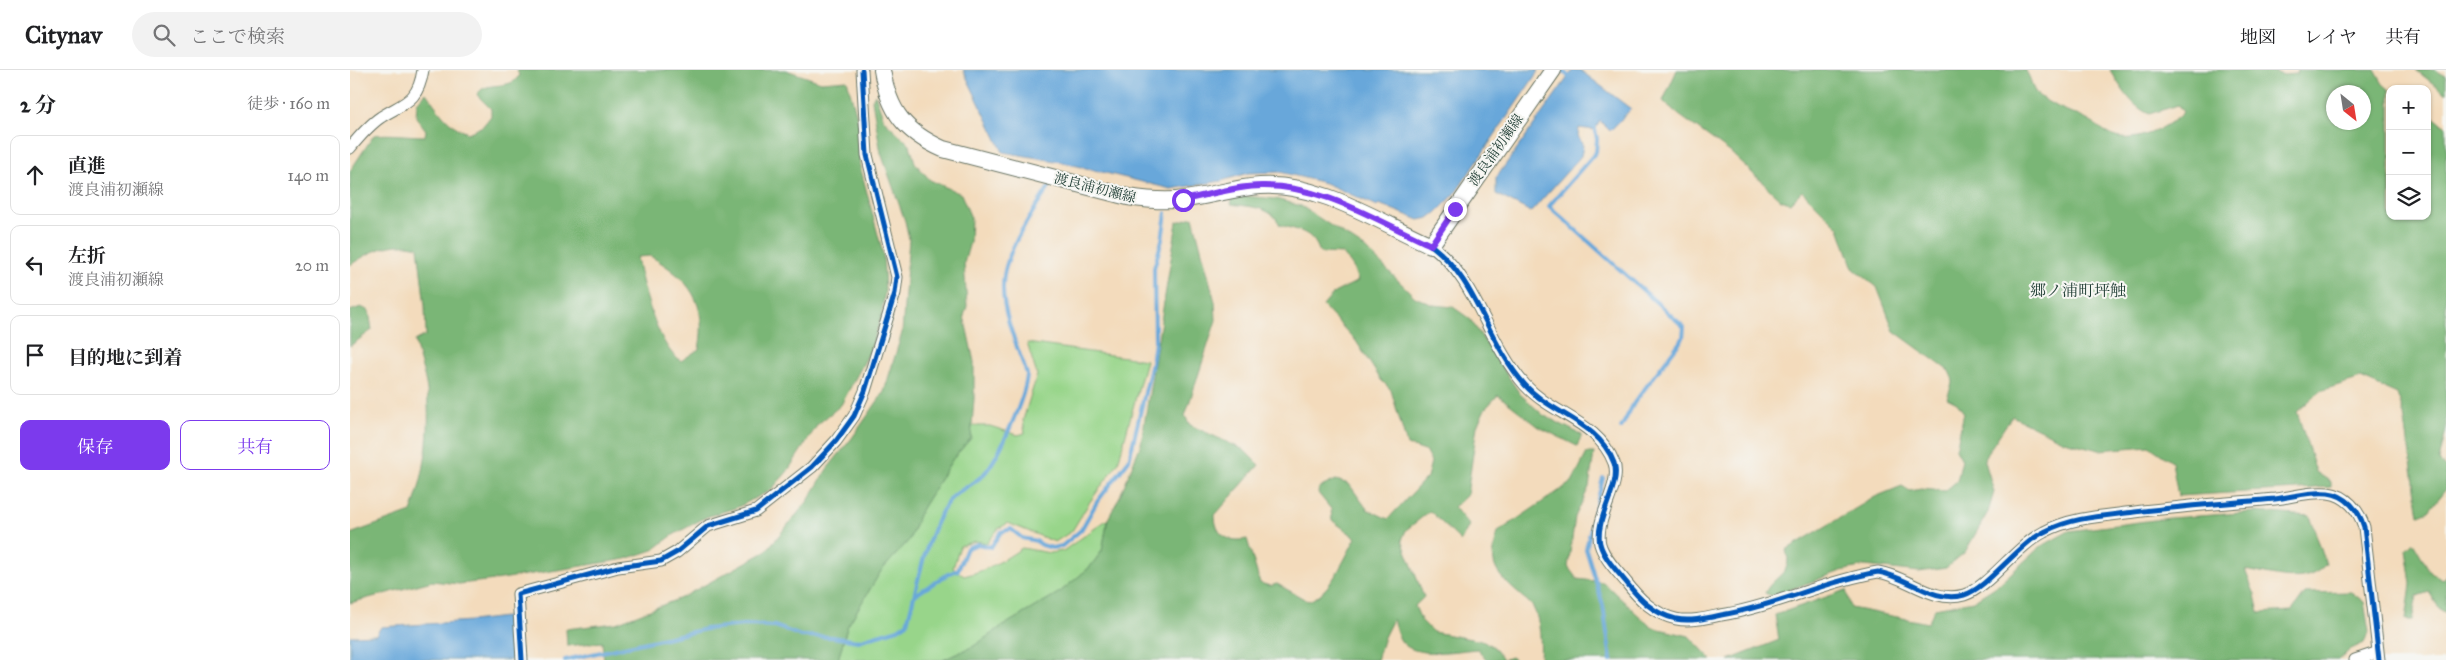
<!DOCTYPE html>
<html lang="ja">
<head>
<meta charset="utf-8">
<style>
  :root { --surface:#fff; --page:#f2f2f2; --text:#202124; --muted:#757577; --line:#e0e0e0; --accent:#7c3aed }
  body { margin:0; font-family:"IM FELL Great Primer","Noto Serif JP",serif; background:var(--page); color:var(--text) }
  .controls { position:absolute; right:15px; top:15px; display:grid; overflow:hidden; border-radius:10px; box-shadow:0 1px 4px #0004 }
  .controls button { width:45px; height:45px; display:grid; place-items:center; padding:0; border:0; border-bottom:1px solid var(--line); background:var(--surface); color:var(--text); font:25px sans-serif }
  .compass { position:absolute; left:1976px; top:15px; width:45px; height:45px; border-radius:50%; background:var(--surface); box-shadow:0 1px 4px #0004; rotate:150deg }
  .stop { position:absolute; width:15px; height:15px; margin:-11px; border:4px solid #7c3aed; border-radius:50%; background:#fff }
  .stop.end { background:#7c3aed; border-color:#fff; box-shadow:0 1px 5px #0008 }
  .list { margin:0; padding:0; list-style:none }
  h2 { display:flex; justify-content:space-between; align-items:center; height:65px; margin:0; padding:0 20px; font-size:21px }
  h2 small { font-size:16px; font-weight:400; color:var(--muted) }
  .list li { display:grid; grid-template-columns:32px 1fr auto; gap:15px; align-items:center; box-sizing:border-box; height:80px; margin:0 10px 10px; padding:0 10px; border:1px solid var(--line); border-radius:10px }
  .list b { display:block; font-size:19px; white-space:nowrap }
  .list p { margin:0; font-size:16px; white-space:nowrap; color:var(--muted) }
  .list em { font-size:16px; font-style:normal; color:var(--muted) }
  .actions { display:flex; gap:10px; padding:15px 20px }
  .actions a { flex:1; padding:11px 0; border:1px solid var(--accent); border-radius:10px; text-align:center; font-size:18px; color:var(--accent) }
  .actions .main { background:var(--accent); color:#fff }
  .icon { flex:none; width:28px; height:28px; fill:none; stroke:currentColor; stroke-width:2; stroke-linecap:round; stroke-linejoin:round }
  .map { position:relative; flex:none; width:2096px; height:590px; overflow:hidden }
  header { display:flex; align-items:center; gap:30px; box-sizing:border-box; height:70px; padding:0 25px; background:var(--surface); border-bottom:1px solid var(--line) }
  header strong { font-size:24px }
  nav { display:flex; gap:28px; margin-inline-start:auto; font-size:18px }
  .search { width:350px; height:45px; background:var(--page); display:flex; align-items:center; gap:12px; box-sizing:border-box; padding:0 18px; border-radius:28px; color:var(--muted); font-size:19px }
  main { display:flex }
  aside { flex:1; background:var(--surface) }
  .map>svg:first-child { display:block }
</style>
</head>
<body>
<header>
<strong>Citynav</strong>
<div class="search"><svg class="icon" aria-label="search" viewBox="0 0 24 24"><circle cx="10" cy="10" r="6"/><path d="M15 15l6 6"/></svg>ここで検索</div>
<nav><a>地図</a><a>レイヤ</a><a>共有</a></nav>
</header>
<main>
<aside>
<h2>2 分<small>徒歩 · 160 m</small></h2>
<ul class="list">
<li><svg class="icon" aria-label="ahead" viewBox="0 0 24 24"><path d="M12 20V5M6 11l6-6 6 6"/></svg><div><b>直進</b><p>渡良浦初瀬線</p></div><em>140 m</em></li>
<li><svg class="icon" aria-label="left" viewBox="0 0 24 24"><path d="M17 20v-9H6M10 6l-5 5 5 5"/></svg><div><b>左折</b><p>渡良浦初瀬線</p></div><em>20 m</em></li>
<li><svg class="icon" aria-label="arrive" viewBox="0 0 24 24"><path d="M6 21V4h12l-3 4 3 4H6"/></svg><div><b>目的地に到着</b></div></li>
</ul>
<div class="actions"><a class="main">保存</a><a>共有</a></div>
</aside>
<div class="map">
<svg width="2096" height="590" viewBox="0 0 2096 590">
  <rect width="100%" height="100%" fill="#f6f6f2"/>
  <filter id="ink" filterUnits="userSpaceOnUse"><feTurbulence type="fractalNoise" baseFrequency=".02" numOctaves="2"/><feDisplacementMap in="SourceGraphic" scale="10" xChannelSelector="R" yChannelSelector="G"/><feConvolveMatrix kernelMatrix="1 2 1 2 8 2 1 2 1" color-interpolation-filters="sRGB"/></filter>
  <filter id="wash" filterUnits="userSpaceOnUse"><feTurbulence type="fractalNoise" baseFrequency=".0096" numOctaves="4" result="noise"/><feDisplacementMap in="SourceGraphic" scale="20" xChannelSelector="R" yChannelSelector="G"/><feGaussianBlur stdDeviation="1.12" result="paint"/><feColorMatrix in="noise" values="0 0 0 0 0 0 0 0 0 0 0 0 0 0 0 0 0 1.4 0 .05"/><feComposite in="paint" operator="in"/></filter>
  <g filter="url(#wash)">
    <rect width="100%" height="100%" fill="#f3dbbc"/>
    <path fill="#98d58a" stroke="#5c895f" d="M677,273L796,290L768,393L739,433L722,461L705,472L658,453L648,459L637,473L625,471L610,476L603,498L614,506C636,501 654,490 672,478L700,483L713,481L758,449L752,481L740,497L710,522L651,557L624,576L593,590H488L497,557L531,501L559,470L571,440L602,390L621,368L622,356H640L668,365L675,363L673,350L687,305Z"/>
    <g fill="#7ab676" stroke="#4c7a55" fill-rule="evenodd">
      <path d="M167,0H436L471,12L497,10L509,55L510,96L533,184L535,220L531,247L520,281L491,335L468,354L437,402L421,420L388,437L356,447L323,465L303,480L276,489L145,510L109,514L82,511L0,533V464L61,442C76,402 81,362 77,320C75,304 68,287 65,271L76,265L75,236L68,177C41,170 22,181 0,195V101L24,65C41,63 57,66 75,66L76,60L66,47L67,33L76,23C88,39 98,56 118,63L133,56L141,46V39L127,25C135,9 161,22 169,5ZM300,186C340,209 358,233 349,279L331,291C308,279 291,211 287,187Z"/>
      <path d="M1327,0H1675C1682,8 1681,20 1689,26C1706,39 1727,43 1744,54C1753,59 1760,67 1771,68C1790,71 1821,56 1833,42L1828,35L1799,44C1780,35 1771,17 1760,0H1918L1934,5L1946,4L1947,0H2025L2033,14L2040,20V146H2077V42L2096,57V360L2089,391L2096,398V419L2079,441L2069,445L2054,345L2047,324L2011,308L1970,321L1947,342L1966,402L1981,412V417L1828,426L1822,392L1799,376L1749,380L1714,371L1662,346L1634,388L1644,422L1638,442L1615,482L1596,498L1569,502L1515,496L1491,501L1422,526L1415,523C1424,504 1444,505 1436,480L1525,427L1552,416L1560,421L1571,419L1595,421L1607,411L1612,390L1606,379L1614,343L1607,333L1597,328L1603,310L1599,301L1544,261L1527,217L1503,198L1489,158L1452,121L1440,133L1431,130L1380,82L1329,45L1313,31ZM1984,22H2014V52H1984Z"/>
      <path d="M2066,0H2085L2096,6V24Z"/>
      <path d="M525,24L534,50L560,75L565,93L580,110L611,124L621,148L620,172L614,193L617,236L614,246L624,292V329L621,368L602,390L571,440L559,470L531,501L497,557L488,590H254L252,572L217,576L216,559L266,553L331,528L415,482L458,431L477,399L502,368L534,322L552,263L559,169L555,151L531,83L522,30Z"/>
      <path d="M883,125L926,129L951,136L1016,179L1065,227L1083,235L1103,237L1120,249L1170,324L1193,345L1232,365L1227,376L1189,357L1148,325L1135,339L1127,356L1117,425L1104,437L1119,455L1111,471L1080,441L1056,460L1052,470L1074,527L1065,536L1071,550L1083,562L1132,571L1144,577L1153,590L1161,587L1165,590H1136L1128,579C1107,580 1065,590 1051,571C1047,565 1045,555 1043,549L1034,567L1027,590H593L624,576L651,557L710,522L740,497L752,481L758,449L770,426L791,374L827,152L843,147L865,232L866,250L835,346L840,355L894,380L909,395L865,445C865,465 878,473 897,469L910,513L920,516L927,514L958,531C981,524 994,488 1006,468L982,450L981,439L968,423L969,418L986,410L999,414L1017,439L1038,449L1077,407L1081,392L1075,381L1057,375L1041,320L1031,310L1006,271L973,236L984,223L1008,211L1003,197L993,184L970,183C963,161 950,161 930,155C921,136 900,137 881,134Z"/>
      <path d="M11,237L19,241L22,260L0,276V241Z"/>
      <path d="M1237,383H1244L1239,417L1225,447L1218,497L1227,509L1253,512L1301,557L1339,566L1362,590H1190C1191,574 1191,552 1183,537C1180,532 1173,528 1169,524C1144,502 1138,495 1148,462L1222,412Z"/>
      <path d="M1905,442L1960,446L1976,494C1955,518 1922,504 1895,500L1905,525L1909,543L1942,541L1955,523L2001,522L2014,532L2019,562L2014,573L2001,579L1988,590H1379L1429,570L1425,545L1496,520L1501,538L1578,553L1585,538L1623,531L1648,515L1690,477L1719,461L1820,448Z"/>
      <path d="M2063,472L2081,503L2092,509L2096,505V544L2091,541L2079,522L2067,526L2062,550H2056L2061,514L2056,479Z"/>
    </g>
    <g fill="#67a7da" stroke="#437287">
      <path d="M613,0H1189L1104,125L1087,142L1079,148L1069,150L1029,134L1027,136L975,113L930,102L898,103L871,111L821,119L711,92L653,82Z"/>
      <path d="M1223,0H1230L1281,39L1260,61L1250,51L1245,60L1229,58L1228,66L1233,76L1231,86L1181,142L1146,124V108Z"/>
      <path d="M164,546L167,590H0V566L26,565L31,557L121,551Z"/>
    </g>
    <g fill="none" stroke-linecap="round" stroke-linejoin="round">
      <g stroke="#67a7da" stroke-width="4">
        <path d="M1213,1L1221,9"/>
        <path d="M1244,55L1247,69L1246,82L1199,136L1334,257L1333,268L1284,333L1271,358"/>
        <path d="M1253,408L1236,479L1253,535L1261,590"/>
        <path d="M565,525L598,504L608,500L617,478L628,474L641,477L651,462L661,459L672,468L686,471L692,475L702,478L712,476L731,460L747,432L779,390L802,293L805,272L804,198L812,170L816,143"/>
        <path d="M215,590L356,559L394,555L425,556L451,566L482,567L508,571L548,559L557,553C568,515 574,471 595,436C604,421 621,417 633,405C648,390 676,326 677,304C668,279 652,243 653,216C653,184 682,143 699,117"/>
      </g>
    </g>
  </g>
  <g filter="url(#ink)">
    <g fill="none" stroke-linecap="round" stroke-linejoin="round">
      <defs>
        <g id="street">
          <path d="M0,78C9,67 19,55 31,47C55,32 68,32 73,0"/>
          <path d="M1081,175C1128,211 1136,271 1175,315C1202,345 1248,351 1264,393C1272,416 1244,448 1250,474C1254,488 1267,501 1276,512C1289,529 1304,544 1326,549C1340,552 1357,548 1371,545C1425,536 1475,511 1528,502C1557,506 1583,534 1614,525C1638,518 1666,476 1694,462C1722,447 1754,446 1785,442C1832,436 1878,433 1925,429C1943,427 1959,421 1978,423C1996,425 2009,440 2014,457L2029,590"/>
          <path d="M172,590L168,524L268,497L311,491L327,482L358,456L406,441L462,397L486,371L504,346L515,321L545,223L547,207L517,85L512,0"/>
          <path d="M2005,590L2026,583"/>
        </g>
        <path id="secondary" d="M532,0C539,42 555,62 593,79L778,127C797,130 816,132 835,129C860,126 884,118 910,116C970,112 1027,151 1081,175L1203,0"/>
      </defs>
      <use href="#street" stroke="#697464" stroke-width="13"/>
      <use href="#secondary" stroke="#697464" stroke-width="18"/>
      <use href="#street" stroke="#fff" stroke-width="11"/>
      <use href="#secondary" stroke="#fff" stroke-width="16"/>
      <defs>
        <g id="cycleway">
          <path d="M1081,175C1128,211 1136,271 1175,315C1202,345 1248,351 1264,393C1272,416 1244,448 1250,474C1254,488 1267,501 1276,512C1289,529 1304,544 1326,549C1340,552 1357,548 1371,545C1425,536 1475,511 1528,502C1557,506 1583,534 1614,525C1638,518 1666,476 1694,462C1722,447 1754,446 1785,442C1832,436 1878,433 1925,429C1943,427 1959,421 1978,423C1996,425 2009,440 2014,457L2029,590"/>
          <path d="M172,590L168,524L268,497L311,491L327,482L358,456L406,441L462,397L486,371L504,346L515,321L545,223L547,207L517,85L512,0"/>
        </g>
      </defs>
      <use href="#cycleway" stroke="#f6f6f2" stroke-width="8"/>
      <use href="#cycleway" stroke="#0057b8" stroke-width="5"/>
    </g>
  </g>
  <g fill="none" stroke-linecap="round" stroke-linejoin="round" filter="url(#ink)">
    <path stroke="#7c3aed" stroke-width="6" d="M833,130C859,125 886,116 912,116C973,115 1027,151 1081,175L1105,139"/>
  </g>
  <g text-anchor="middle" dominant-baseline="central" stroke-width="4" stroke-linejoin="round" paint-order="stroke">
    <g font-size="14" fill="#1f3d34" stroke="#f6f6f2">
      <text transform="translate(1146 80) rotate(-55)">渡良浦初瀬線</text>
      <text transform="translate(745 118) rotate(14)">渡良浦初瀬線</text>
    </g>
    <g font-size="16" fill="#1f3d34" stroke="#f6f6f2">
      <text x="1728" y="220">郷ノ浦町坪触</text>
    </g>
  </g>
</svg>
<div class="controls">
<button>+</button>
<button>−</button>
<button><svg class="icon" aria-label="layers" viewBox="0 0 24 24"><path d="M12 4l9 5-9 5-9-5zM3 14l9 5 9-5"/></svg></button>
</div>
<svg class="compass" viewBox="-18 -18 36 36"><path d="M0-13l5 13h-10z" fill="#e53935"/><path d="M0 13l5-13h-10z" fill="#757577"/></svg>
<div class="stop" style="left:833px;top:130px"></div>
<div class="stop end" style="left:1105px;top:139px"></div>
</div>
</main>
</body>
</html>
